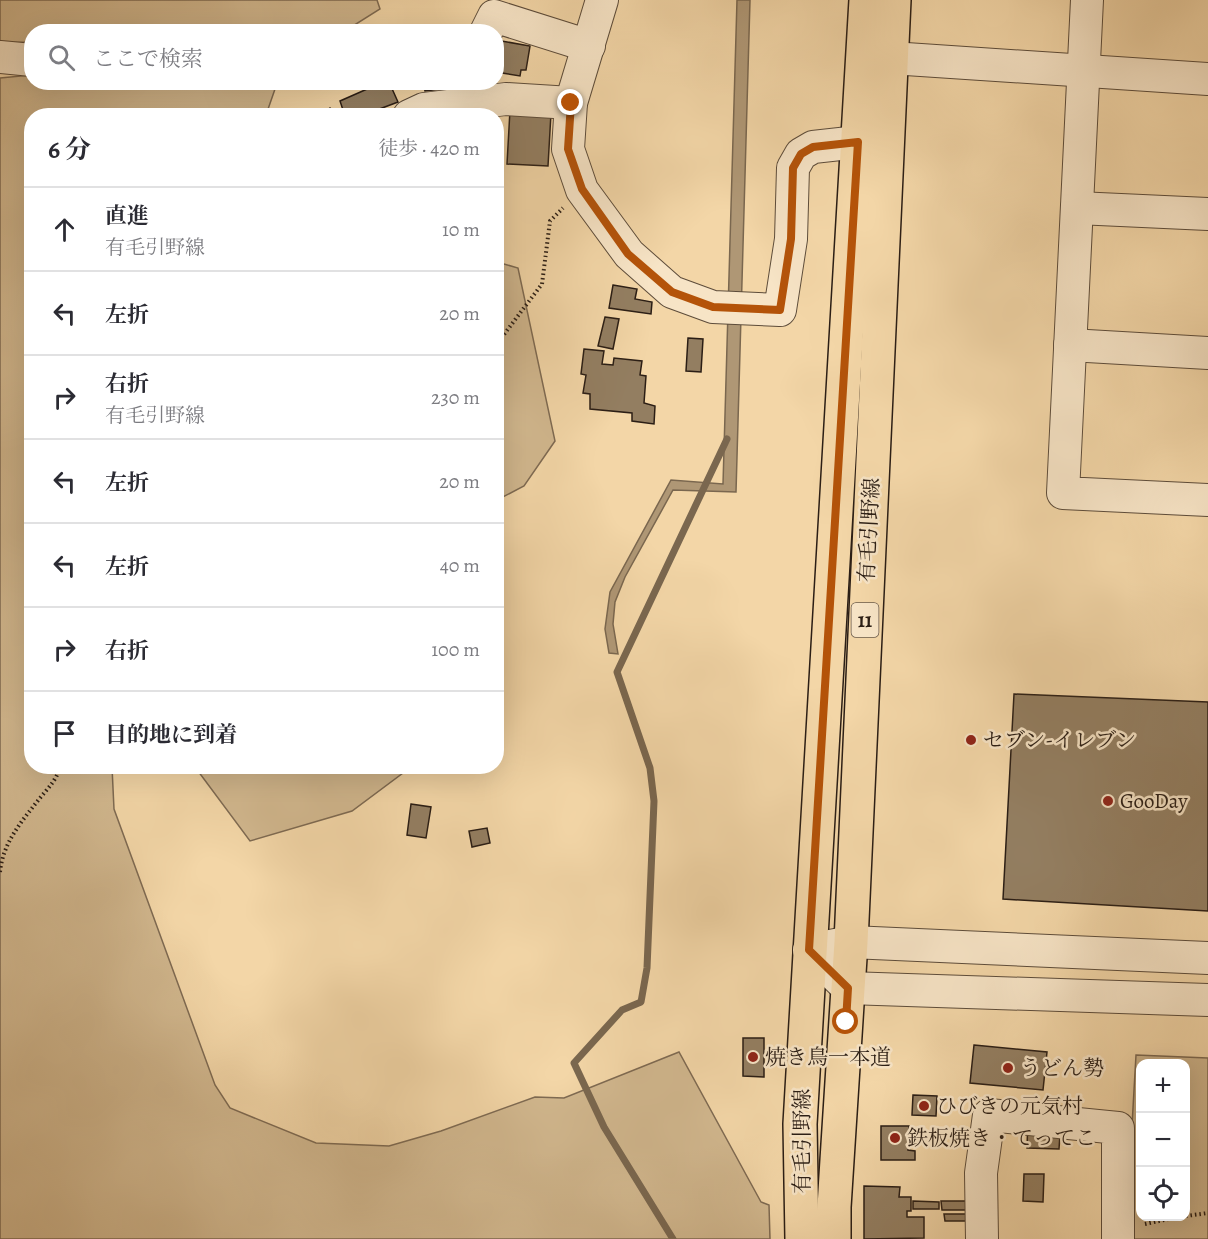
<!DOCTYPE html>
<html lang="ja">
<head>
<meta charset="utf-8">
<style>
  :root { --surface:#fff; --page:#f2f2f3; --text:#2b2b33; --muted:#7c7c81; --line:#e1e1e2 }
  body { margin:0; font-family:Alegreya,"Noto Serif JP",serif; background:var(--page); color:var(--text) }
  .controls { position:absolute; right:18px; bottom:18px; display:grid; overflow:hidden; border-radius:12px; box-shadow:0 6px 24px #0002 }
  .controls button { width:54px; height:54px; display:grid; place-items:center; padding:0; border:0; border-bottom:2px solid var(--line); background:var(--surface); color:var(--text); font:30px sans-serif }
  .stop { position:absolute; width:18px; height:18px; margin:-14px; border:4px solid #b45309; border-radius:50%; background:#fff }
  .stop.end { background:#b45309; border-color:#fff; box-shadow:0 2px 6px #0008 }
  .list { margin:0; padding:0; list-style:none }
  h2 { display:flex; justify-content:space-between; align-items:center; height:78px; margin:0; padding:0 24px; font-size:26px }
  h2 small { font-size:20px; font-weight:400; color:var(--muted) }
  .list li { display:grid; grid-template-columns:39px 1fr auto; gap:18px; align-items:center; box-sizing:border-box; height:84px; padding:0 24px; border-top:2px solid var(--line) }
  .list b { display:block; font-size:22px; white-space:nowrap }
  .list p { margin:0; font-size:20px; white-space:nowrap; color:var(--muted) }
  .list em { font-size:20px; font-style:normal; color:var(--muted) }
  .icon { flex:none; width:33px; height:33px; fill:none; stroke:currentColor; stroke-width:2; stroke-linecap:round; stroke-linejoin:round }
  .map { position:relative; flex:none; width:1208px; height:1239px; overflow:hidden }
  .search { position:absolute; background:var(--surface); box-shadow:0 6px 24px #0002; left:24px; top:24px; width:480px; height:66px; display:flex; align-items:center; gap:15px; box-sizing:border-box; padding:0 21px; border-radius:24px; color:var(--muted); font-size:22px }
  .panel { position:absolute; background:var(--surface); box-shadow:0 6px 24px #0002; left:24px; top:108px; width:480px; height:666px; border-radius:24px }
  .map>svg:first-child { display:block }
</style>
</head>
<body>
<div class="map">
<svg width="1208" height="1239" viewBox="0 0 1208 1239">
  <rect width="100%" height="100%" fill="#f3d6a7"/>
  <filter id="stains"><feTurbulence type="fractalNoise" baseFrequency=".00333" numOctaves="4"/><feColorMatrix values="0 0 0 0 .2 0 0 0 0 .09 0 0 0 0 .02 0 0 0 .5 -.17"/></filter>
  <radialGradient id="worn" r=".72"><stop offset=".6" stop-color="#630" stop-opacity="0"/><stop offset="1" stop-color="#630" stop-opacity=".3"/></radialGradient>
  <g fill="#d1b78e" stroke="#7e6a52" stroke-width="1.5" fill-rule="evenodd">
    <path d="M0,0H377L380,9L345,31L228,32L167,29L161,32H32L31,42L0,43Z"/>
    <path d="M31,75L32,82L287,83L275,89L266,115L32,116V766L112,767L114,809L215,1085L230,1108L316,1143L389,1146L441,1131L535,1097L564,1098L679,1052L761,1202L769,1205L770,1239H0V78Z"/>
    <path d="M497,262L518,268L555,441L524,486L497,500Z"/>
    <path d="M195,767H411L352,811L250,841Z"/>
    <path d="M1136,1055L1208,1058V1239H1128L1127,1214ZM1140,1064H1186V1216H1140Z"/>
  </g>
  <path fill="#af9775" stroke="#7a674f" stroke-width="1.5" d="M737,0H750L736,492L673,490L625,577L615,602L613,624L618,654L609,653L605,629L610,592L671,480L723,484Z"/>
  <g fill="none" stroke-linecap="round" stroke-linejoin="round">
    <path stroke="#7a674f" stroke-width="7" d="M673,1239L604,1127L574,1063L622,1010L641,1002L647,968L654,801L650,768L617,672L727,439"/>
  </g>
  <g fill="#937e61" stroke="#2b1e15" stroke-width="1.5">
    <path d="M496,40L530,46L526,70H521L520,76L496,72Z"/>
    <path d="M383,82H389L398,102L361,116H354L352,110L344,113L340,101Z"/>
    <path d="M423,82H458V87L425,91Z"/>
    <path d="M330,108L337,116H320Z"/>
    <path d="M510,110L551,113L548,166L507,164Z"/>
    <path d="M613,285L637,289L635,299L652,302L651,314L609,308Z"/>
    <path d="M605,317L619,319L613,349L598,346Z"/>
    <path d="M688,338L703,339L701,372L686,371Z"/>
    <path d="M584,349L604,351L602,364L613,365L614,358L642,361L640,375L646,376L644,403L655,406L654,424L632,421V413L590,409V394L583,393L586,375L581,374Z"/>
    <path d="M1014,694L1208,702V911L1003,899Z"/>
    <path d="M411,804L431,807L426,838L407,835Z"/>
    <path d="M487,828L490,843L472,847L469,831Z"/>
    <path d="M743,1038H764V1077L743,1076Z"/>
    <path d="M974,1045L1047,1052L1043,1090L970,1083Z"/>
    <path d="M913,1095L937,1096L936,1116L912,1115Z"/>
    <path d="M1028,1117L1061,1119L1059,1149L1027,1148Z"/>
    <path d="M881,1126H909L908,1150L915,1151V1160H881Z"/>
    <path d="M1024,1174H1044L1043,1202L1023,1201Z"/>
    <path d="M864,1186L900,1187L899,1197H911V1211H907V1217H924V1238L864,1239Z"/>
    <path d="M913,1201L939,1202V1209H913Z"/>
    <path d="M941,1201H967V1210H942Z"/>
    <path d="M944,1214H968V1221H945Z"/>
  </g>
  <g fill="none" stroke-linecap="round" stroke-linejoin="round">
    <defs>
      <g id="minor">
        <path d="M602,0L571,103L568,149L582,190L629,254L672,292L713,307L780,310L791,239L793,168L801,154L813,147L858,142L885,143"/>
        <path d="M1087,0L1063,493L1208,500"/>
        <path d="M486,32L494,16L589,46"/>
        <path d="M0,57L32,60"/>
        <path d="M891,58L1208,79"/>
        <path d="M409,116L424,109L506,99L571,103"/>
        <path d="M1077,208L1208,214"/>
        <path d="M1070,345L1208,353"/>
        <path d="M825,947L851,942L1208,958"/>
        <path d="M809,950L848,988L1208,1000"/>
        <path d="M982,1239L981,1173L989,1115L1118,1128V1239"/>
      </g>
      <g id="major">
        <path d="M802,1239L800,1124L866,0"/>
        <path d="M834,1239V1207L851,942L894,0"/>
      </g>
    </defs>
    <use href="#minor" stroke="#5d4c3a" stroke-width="34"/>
    <use href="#major" stroke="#2b1e15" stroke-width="36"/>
    <g stroke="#2b1e15" stroke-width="4" stroke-dasharray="1.5 3" stroke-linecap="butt">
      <path d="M496,345L542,284L550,221L563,208"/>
      <path d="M0,872C3,842 22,821 40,798C48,788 57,780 60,766"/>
      <path d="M1186,1216L1208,1213"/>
      <path d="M1145,1224L1183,1216"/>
    </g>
    <use href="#minor" stroke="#f7e4c6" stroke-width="32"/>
    <use href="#major" stroke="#f3d6a7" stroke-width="33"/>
  </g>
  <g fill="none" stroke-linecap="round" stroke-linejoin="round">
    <path stroke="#b45309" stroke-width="8" d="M571,103L568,149L582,189L628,254L672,292L713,307L780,310L791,239L793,168L801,154L813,147L858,142L809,950L848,988L846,1022"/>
  </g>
  <g fill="#8f2418" stroke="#f7e4c6" stroke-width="2">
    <circle cx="971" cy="740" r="6"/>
    <circle cx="1108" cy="801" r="6"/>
    <circle cx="753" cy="1057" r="6"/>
    <circle cx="1008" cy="1068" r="6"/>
    <circle cx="924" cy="1106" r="6"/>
    <circle cx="895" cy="1138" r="6"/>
  </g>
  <g text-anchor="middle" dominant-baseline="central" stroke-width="5" stroke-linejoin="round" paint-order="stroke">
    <rect fill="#f7e4c6" stroke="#68594a" stroke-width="1.5" x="851.5" y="603" width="27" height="34" rx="4.5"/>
    <g font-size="20" font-weight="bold" fill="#2b1e15">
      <text x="865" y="620">11</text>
    </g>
    <g font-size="21" fill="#2b1e15" stroke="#f7e4c6">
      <text transform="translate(869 530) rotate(-87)">有毛引野線</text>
      <text transform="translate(802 1141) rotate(-90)">有毛引野線</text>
    </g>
    <g font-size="21" fill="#2b1e15" stroke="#f7e4c6" text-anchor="start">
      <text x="983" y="740">セブン-イレブン</text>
      <text x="1120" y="801">GooDay</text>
      <text x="765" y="1057">焼き鳥一本道</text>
      <text x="1020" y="1068">うどん勢</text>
      <text x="936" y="1106">ひびきの元気村</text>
      <text x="907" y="1138">鉄板焼き・てってこ</text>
    </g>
  </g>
  <rect width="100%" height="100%" filter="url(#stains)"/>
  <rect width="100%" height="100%" fill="url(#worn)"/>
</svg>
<div class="controls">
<button>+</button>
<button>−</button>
<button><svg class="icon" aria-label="locate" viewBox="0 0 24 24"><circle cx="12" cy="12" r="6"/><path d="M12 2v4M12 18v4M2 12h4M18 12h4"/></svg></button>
</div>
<div class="stop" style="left:846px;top:1022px"></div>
<div class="stop end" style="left:571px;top:103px"></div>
<div class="search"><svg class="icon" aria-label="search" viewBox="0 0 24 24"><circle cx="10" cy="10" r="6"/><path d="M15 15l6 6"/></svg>ここで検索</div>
<section class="panel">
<h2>6 分<small>徒歩 · 420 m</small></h2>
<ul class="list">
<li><svg class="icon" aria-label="ahead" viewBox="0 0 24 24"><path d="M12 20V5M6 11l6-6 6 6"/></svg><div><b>直進</b><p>有毛引野線</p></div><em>10 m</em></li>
<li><svg class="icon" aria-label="left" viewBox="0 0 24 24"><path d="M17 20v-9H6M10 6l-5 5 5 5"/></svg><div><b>左折</b></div><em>20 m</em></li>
<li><svg class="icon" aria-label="right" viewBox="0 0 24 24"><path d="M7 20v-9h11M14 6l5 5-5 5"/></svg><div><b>右折</b><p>有毛引野線</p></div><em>230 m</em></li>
<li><svg class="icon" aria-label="left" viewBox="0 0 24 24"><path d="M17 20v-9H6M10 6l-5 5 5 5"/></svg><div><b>左折</b></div><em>20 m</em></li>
<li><svg class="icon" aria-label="left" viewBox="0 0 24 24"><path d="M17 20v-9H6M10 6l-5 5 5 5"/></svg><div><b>左折</b></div><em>40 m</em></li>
<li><svg class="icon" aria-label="right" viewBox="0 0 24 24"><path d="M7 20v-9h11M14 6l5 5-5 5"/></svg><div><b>右折</b></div><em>100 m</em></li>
<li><svg class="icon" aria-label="arrive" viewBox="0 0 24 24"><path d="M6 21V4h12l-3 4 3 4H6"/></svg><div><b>目的地に到着</b></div></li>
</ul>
</section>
</div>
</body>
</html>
